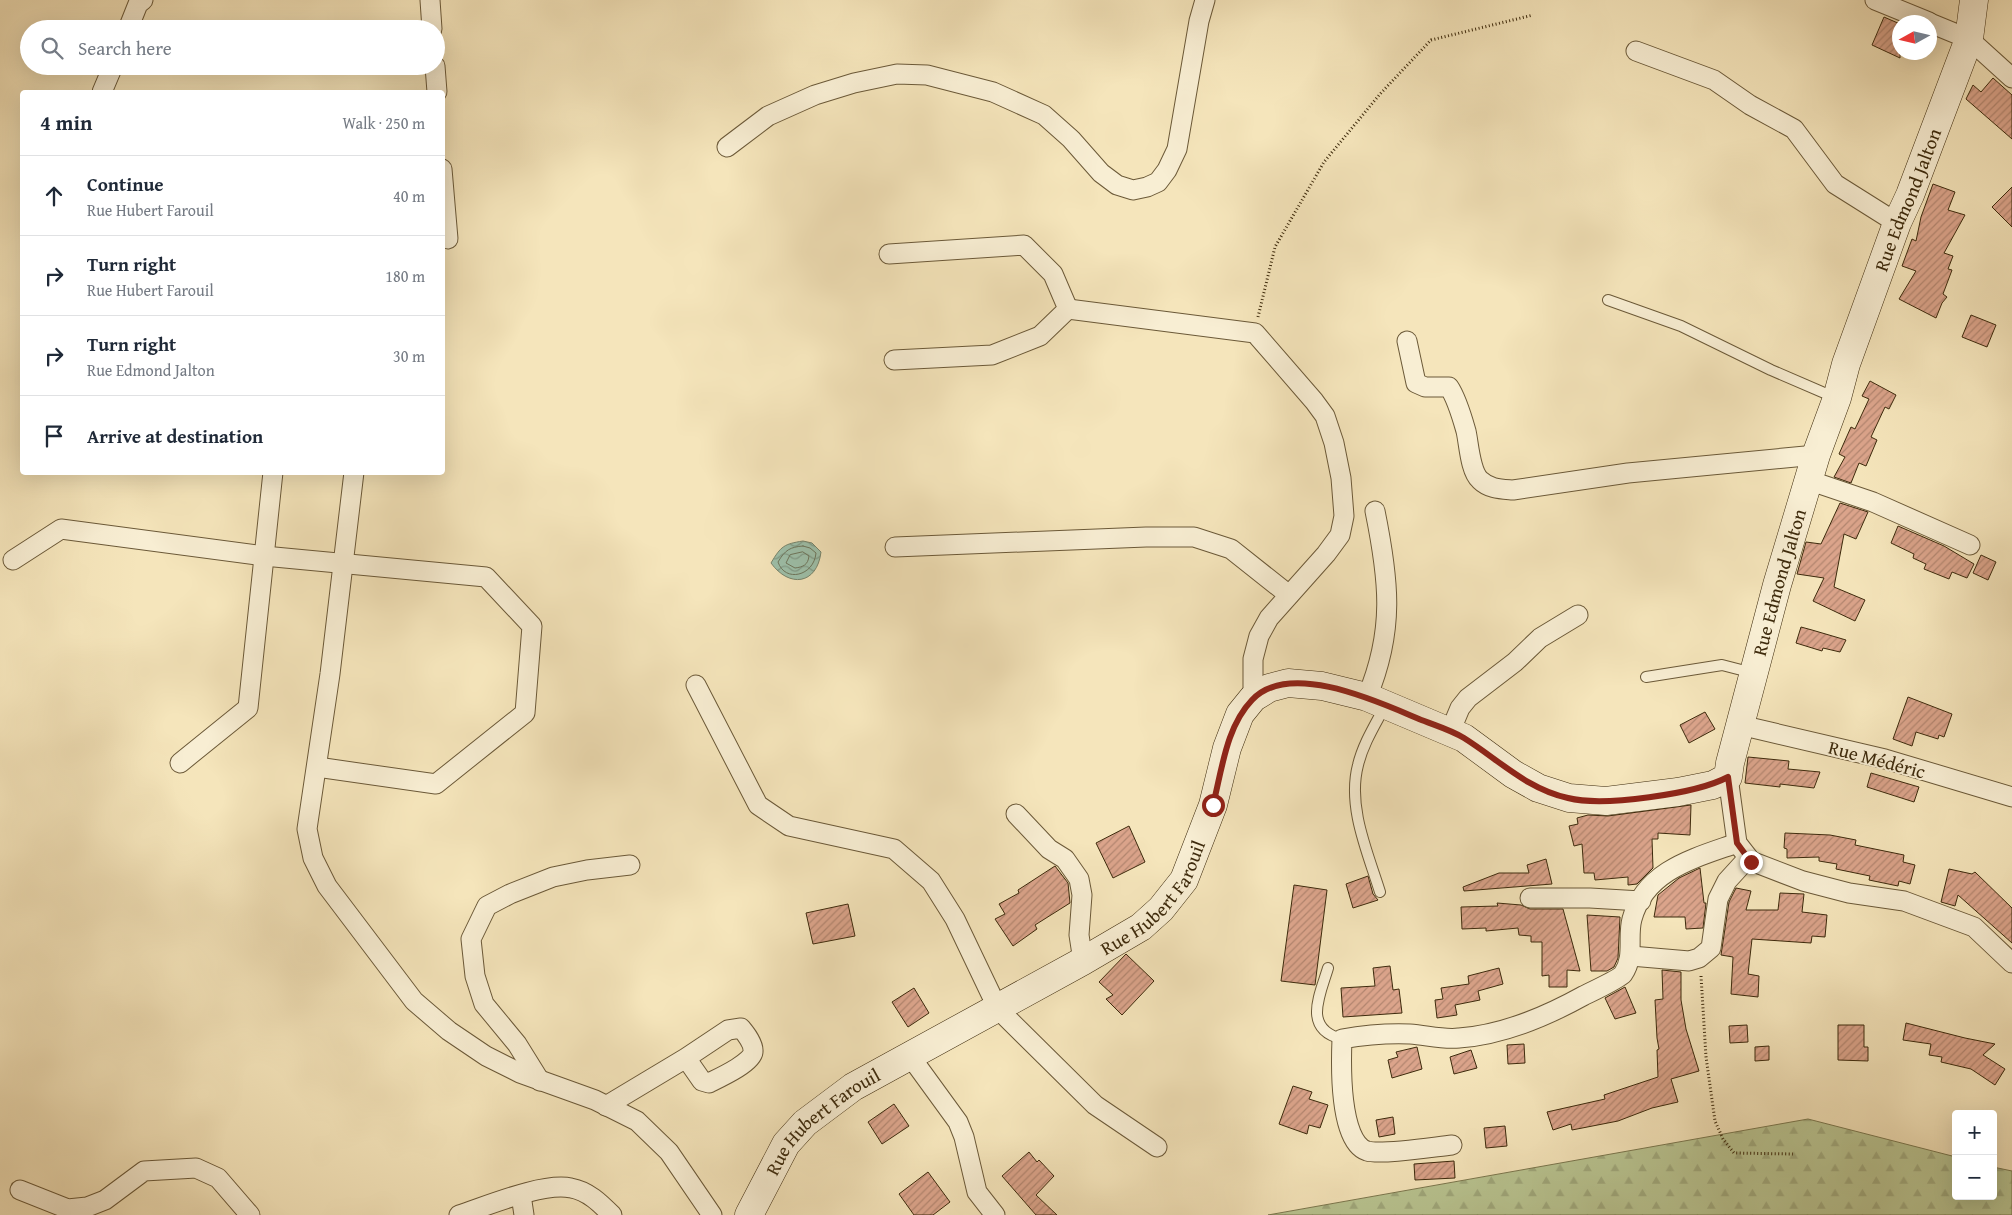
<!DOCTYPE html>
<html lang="en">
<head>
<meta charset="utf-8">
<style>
  :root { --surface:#fff; --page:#f6f6f7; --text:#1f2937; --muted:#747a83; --line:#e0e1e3 }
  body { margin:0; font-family:"Gentium Book Plus",serif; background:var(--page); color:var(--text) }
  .controls { position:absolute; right:15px; bottom:15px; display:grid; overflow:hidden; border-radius:5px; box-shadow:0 5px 20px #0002 }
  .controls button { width:45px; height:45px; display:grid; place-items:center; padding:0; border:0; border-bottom:1px solid var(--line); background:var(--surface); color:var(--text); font:25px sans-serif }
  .compass { position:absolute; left:1892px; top:15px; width:45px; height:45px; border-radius:50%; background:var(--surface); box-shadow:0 5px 20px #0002; rotate:262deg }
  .stop { position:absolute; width:15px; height:15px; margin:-11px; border:4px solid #8f2418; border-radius:50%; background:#fff }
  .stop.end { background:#8f2418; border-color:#fff; box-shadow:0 1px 5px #0008 }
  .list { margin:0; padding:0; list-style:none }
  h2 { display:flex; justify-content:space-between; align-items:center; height:65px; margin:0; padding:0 20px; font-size:21px }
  h2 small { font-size:16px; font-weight:400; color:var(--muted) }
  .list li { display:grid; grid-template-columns:32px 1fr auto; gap:15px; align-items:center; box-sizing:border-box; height:80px; padding:0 20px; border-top:1px solid var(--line) }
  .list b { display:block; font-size:19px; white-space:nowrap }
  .list p { margin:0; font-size:16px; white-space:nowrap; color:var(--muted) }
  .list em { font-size:16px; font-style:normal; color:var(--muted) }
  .icon { flex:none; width:28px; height:28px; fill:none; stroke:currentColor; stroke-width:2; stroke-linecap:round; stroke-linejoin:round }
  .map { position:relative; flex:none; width:2012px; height:1215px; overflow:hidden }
  .search { position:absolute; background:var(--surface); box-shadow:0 5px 20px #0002; left:20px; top:20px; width:425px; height:55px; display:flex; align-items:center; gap:12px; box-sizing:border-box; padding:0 18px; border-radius:28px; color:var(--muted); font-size:19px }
  .panel { position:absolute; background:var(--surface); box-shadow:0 5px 20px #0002; left:20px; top:90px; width:425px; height:385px; border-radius:5px }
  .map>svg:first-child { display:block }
</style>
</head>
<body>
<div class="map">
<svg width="2012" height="1215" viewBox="0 0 2012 1215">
  <defs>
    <pattern id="forest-firs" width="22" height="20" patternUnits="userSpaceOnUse" patternTransform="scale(1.25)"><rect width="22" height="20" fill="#b9c592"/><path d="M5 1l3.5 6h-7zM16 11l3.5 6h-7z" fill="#a0a97d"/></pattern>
    <pattern id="water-waves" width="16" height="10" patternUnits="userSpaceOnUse" patternTransform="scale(1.25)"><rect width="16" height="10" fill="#9dc0aa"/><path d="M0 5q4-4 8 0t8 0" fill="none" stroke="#819c89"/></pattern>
    <pattern id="building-hatch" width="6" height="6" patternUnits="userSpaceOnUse" patternTransform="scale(1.25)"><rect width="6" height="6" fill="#dba48b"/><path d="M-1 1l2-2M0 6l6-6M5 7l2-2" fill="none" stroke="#b38670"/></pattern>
  </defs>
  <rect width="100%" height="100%" fill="#f5e5bb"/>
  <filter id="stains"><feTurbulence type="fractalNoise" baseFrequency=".004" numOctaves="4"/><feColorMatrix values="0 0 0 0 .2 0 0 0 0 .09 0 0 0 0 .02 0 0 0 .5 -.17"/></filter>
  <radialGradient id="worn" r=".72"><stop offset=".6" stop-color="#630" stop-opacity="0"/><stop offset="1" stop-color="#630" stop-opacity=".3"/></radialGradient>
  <path fill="url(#forest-firs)" stroke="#7b784f" d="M1808,1119L1956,1157V1196H1993V1167L2012,1171V1215H1268Z"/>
  <path fill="url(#water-waves)" stroke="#77846b" d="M803,541L812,543L821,552C817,585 789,588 771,563C781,546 784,544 803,541Z"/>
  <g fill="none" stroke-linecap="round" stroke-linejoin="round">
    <g stroke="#6d755b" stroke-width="1">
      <path d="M803,546L810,548L816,553C814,576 785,583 778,562C785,550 790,547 803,546Z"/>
      <path d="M803,552L809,556C808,565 803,567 795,568L786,563L790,555Z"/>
    </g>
  </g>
  <g fill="url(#building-hatch)" stroke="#3d2a0c">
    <path d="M1884,17L1900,24V58L1872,45Z"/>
    <path d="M1993,78L2012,95V139L1966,99L1973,85L1981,92Z"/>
    <path d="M1933,184L1955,192L1948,210L1965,215L1944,253L1953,256L1948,269L1952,270L1943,294L1947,297L1942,303L1936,318L1899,299L1916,271L1902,266L1912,239L1916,241L1921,217Z"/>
    <path d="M2012,187V227L1992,207Z"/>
    <path d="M1971,315L1996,325L1987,347L1962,337Z"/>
    <path d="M1870,381L1896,395L1889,409L1885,407L1871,437L1877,440L1866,466L1859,463L1851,483L1834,477L1845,457L1839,454L1851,427L1855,429L1869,399L1862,396Z"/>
    <path d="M1840,503L1868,512L1856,539L1844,534L1834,587L1865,600L1855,621L1813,601L1824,578L1797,574L1806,542L1821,544Z"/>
    <path d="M1898,526L1944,546L1974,564L1967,578L1952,572L1949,579L1924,569L1926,564L1913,558L1914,554L1891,543Z"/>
    <path d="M1981,555L1996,562L1988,580L1973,573Z"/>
    <path d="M1801,627L1812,630L1846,640L1840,652L1823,648L1822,651L1796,643Z"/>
    <path d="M1908,697L1952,714L1944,737L1939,735L1938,739L1916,732L1912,746L1893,739Z"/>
    <path d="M1705,712L1715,729L1689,743L1680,725Z"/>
    <path d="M1748,757L1789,761L1788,769L1820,772L1814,788L1780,784V787L1745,783Z"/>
    <path d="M1871,773L1919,787L1914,802L1867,787Z"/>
    <path d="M1691,805L1690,835L1658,833V839H1652L1653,868L1637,884L1628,885V877L1595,880L1594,873H1584L1582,844L1574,846L1569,826L1578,824L1577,818L1588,815L1608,816Z"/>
    <path d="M1129,826L1145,862L1113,878L1096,843Z"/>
    <path d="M1785,833L1830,835L1856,840L1855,845L1904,855L1903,862L1915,865L1910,884L1899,881L1898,886L1869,880L1870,876L1836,869L1837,864L1819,861V857L1787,858V849L1784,848Z"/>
    <path d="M1546,859L1552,884L1464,891L1463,887L1499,873H1529L1527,865Z"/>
    <path d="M1055,866L1068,883L1070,903L1035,925L1037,929L1013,946L995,919L1005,914L999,904L1019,893L1018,890Z"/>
    <path d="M1700,868L1704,903H1706L1703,928L1686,929L1685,917H1654L1658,895L1679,878Z"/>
    <path d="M1949,869L1972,874L1975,872L2012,908V943L1958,895L1955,906L1941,902Z"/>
    <path d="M1368,876L1373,894L1378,900L1353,908L1346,884Z"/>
    <path d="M1294,885L1327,890L1315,985L1281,981Z"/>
    <path d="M1736,888L1751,891L1746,910H1778L1780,893L1804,894L1802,912L1827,915L1825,937L1812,936L1811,943L1752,939L1748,974L1759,976L1758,997L1731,994L1733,957L1721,955L1729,902Z"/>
    <path d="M1497,903L1521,905L1530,909H1563L1580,971L1567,970V987H1549V975L1542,976V942H1531V936L1519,935L1518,928L1486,931V928L1462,929L1461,907L1498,906Z"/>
    <path d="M848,904L855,936L813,944L806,913Z"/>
    <path d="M1587,915L1620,917L1618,958L1614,967L1607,971H1591Z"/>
    <path d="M1126,954L1154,981L1122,1015L1106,999L1113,995L1099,982Z"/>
    <path d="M1390,966L1393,990L1399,989L1402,1013L1343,1017L1341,988L1375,986L1373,968Z"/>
    <path d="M1499,968L1503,984L1478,991L1480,1000L1455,1005L1457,1015L1437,1018L1435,1000L1443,999L1441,988L1469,984L1468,976Z"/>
    <path d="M1662,970L1681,972V1000L1686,1029L1699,1071L1671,1079L1678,1102L1652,1108L1618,1121L1572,1130L1571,1124L1553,1130L1547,1112L1605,1099L1604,1095L1658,1077L1657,1050L1659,1049L1657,1038L1655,1000L1663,999Z"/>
    <path d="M1625,987L1636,1013L1615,1019L1605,998Z"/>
    <path d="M914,988L929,1013L908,1027L892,1002Z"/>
    <path d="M1906,1023L1965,1038L1995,1044L1983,1055L2005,1069L1995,1085L1971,1069L1941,1062L1942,1057L1929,1055L1931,1044L1903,1040Z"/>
    <path d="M1747,1025L1748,1042L1730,1043L1729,1026Z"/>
    <path d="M1838,1025H1864V1047H1868V1061L1838,1060Z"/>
    <path d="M1524,1044L1525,1063L1508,1064L1507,1045Z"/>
    <path d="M1769,1046V1060L1755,1061V1047Z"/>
    <path d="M1417,1047L1422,1069L1392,1078L1388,1060L1398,1057L1396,1052Z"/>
    <path d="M1471,1050L1477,1068L1454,1074L1450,1057Z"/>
    <path d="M1293,1086L1312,1092L1309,1099L1328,1105L1320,1128L1309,1125L1307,1134L1279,1124Z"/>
    <path d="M894,1104L909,1126L882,1144L868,1122Z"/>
    <path d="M1393,1117L1395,1134L1379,1137L1376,1120Z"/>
    <path d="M1505,1126L1507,1146L1486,1148L1484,1128Z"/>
    <path d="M1029,1152L1037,1162L1039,1160L1054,1176L1036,1195L1057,1215H1036L1002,1176Z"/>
    <path d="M1454,1161L1455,1178L1415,1180L1414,1164Z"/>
    <path d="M928,1172L950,1202L933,1215H914L899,1194Z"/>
  </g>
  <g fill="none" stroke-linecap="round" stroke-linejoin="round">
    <defs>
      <g id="lane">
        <path d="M1608,300L1681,326L1771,370L1836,398"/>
        <path d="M1646,677L1722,665L1753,673"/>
        <path d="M1380,892C1368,853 1347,807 1358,765C1363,744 1375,725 1385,706"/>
        <path d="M1328,968C1320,995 1302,1029 1342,1039"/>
      </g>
      <g id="street">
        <path d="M430,0L432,29"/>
        <path d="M1875,0L1929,22"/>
        <path d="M1930,23L1969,39L2012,78"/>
        <path d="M128,29L138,4L143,0"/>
        <path d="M1636,51L1714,80L1750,105L1794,129L1835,184L1897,223"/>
        <path d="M435,66L437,92"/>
        <path d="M102,92L113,66"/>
        <path d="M727,147L768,116L815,95L854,83L897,74L927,75L993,92L1044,115L1071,139L1101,173L1117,185L1133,190L1147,187L1158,182L1167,170L1177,149L1199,21L1205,0"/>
        <path d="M442,169L448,239"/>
        <path d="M889,254L1024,245L1053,274L1068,309L1040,336L992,355L894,360"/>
        <path d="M1068,309L1255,333L1314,401L1325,416L1334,443L1341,478L1344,516L1340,535L1326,554L1269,618L1259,636L1253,659V698"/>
        <path d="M1407,341L1416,383L1425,387H1449C1457,399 1462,417 1466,431C1469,444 1470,471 1480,480C1489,489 1501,489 1513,490L1628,473L1816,455"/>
        <path d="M354,472L330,674L307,829L313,858L327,886L414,1001L449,1031L486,1056L520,1073L595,1100L637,1121L669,1152L712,1215"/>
        <path d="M1808,480L1873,502L1970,545"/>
        <path d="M895,547L1146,537H1194L1231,549L1289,595"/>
        <path d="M13,560L61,529L264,556L486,577L532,626L525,713L436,784L317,767"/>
        <path d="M696,685L758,805L789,826L894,849L931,881L955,919L997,1007L1006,1017L1095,1105L1157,1147"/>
        <path d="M1367,697C1395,630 1389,580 1375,511"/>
        <path d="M1740,725L1885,759L2012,797"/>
        <path d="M1450,732L1460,708L1468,698L1515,662L1540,638L1578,615"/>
        <path d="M180,763L248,708L273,472"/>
        <path d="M1728,777L1737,843L1751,861L1803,881L1849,893L1904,901L1974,927L2012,963"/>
        <path d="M1016,814L1049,849L1065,859L1079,879L1082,895L1079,935L1083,961"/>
        <path d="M1530,898H1590L1641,901"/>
        <path d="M1631,956L1689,961L1699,958L1711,948L1718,899L1727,881L1748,858"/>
        <path d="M910,1056L958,1122L964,1137L977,1192L995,1215"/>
        <path d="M540,1081L517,1044L484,1004L475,976L471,939L487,906L510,894L553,877L587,870L630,865"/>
        <path d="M606,1106L686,1058L728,1030L741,1028C746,1034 754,1044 753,1052C752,1063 719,1078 709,1083L702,1081L686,1058"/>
        <path d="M1452,1145C1433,1147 1381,1155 1367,1151C1339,1142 1341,1063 1342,1039C1365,1035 1387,1033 1410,1034C1426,1035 1443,1040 1459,1038C1503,1035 1545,1017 1583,996C1591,992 1619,979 1623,974C1635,957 1627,937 1632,919C1645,870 1695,858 1737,843"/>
        <path d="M20,1190L68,1209L87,1207L105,1200L144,1171L196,1168L218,1178L250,1215"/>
        <path d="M521,1195L524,1215"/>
        <path d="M459,1215C487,1206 543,1182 571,1188C588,1191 600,1203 612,1215"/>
      </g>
      <g id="secondary">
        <path id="s1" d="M749,1215L786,1144L805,1123L853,1087L1083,961L1141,927L1161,909L1184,880L1213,805L1227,748L1240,714L1253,698L1269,688L1288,683L1322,686L1367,697L1464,738L1513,774L1538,788L1569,798L1606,801L1678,792L1713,785L1728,777L1730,763L1777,585L1816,455L1837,398L1846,364L1897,223L1910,195L1969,39L1974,0"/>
      </g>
    </defs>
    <use href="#lane" stroke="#6b5938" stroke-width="12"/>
    <use href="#street" stroke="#6b5938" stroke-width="21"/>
    <use href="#secondary" stroke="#3d2a0c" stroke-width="29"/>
    <g stroke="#3d2a0c" stroke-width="3" stroke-dasharray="1 2.5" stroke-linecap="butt">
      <path d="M1258,317L1275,247L1324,162L1380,94L1431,40L1533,15"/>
      <path d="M1701,976L1706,1057L1715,1121L1723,1139L1734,1153L1793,1154"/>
    </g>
    <use href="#lane" stroke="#f8eed3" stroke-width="10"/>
    <use href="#street" stroke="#f8eed3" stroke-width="19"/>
    <use href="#secondary" stroke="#f8eed3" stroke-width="28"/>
  </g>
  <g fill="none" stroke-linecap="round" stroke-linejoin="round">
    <path stroke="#8f2418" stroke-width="6" d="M1213,805C1222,770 1226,727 1252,700C1289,660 1379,702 1419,719C1434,725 1451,730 1464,738C1499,760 1527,789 1568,798C1603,807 1696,794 1728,777L1737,843L1751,862"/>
  </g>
  <g text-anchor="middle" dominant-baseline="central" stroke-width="4" stroke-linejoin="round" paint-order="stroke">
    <g font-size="19" fill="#3d2a0c" stroke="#f8eed3">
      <text stroke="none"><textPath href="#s1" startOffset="1872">Rue Edmond Jalton</textPath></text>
      <text stroke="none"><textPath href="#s1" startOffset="1468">Rue Edmond Jalton</textPath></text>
      <text transform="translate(1877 759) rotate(15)">Rue Médéric</text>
      <text stroke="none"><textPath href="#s1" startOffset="528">Rue Hubert Farouil</textPath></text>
      <text stroke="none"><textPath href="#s1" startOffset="122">Rue Hubert Farouil</textPath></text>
    </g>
  </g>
  <rect width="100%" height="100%" filter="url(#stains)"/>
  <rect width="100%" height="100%" fill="url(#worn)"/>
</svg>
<div class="controls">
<button>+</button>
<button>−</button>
</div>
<svg class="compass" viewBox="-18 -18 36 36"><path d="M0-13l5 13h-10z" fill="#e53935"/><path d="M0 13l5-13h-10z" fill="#747a83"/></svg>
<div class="stop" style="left:1213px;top:805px"></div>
<div class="stop end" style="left:1751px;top:862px"></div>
<div class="search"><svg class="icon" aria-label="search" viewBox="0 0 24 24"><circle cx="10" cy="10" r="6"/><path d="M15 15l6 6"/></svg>Search here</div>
<section class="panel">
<h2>4 min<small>Walk · 250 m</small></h2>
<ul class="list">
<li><svg class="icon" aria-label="ahead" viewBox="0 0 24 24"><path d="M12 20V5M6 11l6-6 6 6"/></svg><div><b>Continue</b><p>Rue Hubert Farouil</p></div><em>40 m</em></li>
<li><svg class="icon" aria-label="right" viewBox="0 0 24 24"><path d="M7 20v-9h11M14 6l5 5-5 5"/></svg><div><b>Turn right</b><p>Rue Hubert Farouil</p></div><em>180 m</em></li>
<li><svg class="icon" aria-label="right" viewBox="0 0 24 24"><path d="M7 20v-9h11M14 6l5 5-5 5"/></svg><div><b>Turn right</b><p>Rue Edmond Jalton</p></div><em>30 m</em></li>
<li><svg class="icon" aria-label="arrive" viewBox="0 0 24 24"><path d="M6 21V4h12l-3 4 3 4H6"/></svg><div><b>Arrive at destination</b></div></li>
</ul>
</section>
</div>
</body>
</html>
